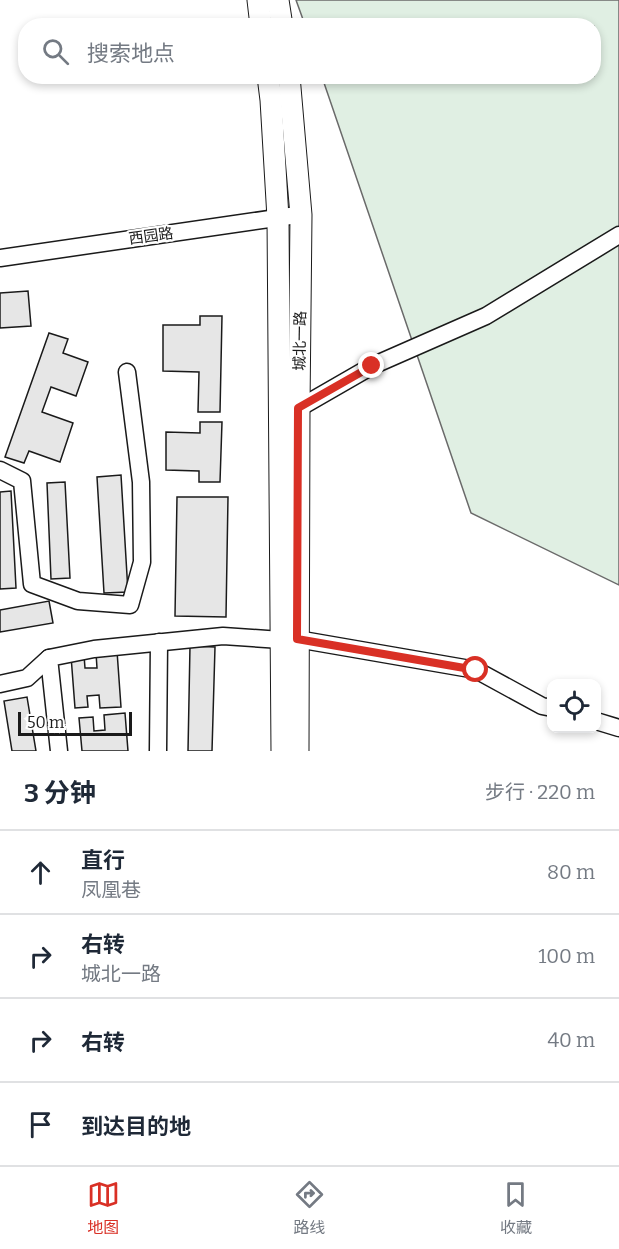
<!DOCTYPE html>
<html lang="zh">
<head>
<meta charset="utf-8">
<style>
  :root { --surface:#fff; --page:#f2f2f3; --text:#1f2937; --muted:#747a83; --line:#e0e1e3; --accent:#d93025 }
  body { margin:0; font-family:Bitter,"Noto Sans SC",serif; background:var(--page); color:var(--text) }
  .controls { position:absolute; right:18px; bottom:18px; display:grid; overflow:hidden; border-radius:12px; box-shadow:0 3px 9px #0003 }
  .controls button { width:54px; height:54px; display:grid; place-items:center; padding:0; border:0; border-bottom:2px solid var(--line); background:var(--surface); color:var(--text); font:30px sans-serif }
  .scale { position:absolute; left:18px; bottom:15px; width:114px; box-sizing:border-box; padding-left:6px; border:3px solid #1a1a1a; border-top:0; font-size:16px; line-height:21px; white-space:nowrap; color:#1a1a1a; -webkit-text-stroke:4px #fff; paint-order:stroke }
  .stop { position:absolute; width:18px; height:18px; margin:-14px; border:4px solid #d93025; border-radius:50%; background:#fff }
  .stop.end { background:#d93025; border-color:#fff; box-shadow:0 2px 6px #0008 }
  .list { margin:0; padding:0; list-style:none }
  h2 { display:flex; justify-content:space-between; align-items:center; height:78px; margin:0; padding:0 24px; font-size:26px }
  h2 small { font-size:20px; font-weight:400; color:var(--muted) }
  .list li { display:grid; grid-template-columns:39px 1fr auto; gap:18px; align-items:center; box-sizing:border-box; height:84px; padding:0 24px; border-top:2px solid var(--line) }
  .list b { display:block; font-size:22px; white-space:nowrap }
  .list p { margin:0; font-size:20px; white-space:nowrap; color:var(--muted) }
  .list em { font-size:20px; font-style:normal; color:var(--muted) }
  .icon { flex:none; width:33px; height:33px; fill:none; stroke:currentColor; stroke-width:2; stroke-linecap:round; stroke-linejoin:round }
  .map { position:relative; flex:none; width:619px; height:751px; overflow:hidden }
  .search { position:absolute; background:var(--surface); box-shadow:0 3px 9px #0003; left:18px; right:18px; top:18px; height:66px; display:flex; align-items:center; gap:15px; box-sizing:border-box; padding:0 21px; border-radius:24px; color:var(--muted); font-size:22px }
  .sheet { height:414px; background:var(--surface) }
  nav { display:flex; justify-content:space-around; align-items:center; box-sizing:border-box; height:84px; border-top:2px solid var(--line); background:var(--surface); font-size:16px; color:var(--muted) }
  nav a { display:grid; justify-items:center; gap:3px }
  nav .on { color:var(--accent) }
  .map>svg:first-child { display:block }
</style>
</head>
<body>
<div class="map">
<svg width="619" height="751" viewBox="0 0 619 751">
  <rect width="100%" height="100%" fill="#fff"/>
  <path fill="#e0efe3" stroke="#6a6a6a" stroke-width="1.5" d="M296,0H619V585L471,513L322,77L594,76V26L305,25Z"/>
  <g fill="#e6e6e6" stroke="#1a1a1a" stroke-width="1.5">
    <path d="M28,291L31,326L0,328V293Z"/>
    <path d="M200,316H222L220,412H198L199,372L163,371V325H200Z"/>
    <path d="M49,333L68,339L63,353L88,362L76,396L51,387L42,412L73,423L60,462L29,451L24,463L5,457Z"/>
    <path d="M200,422H222L220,482H199V471L166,470V432L200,433Z"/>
    <path d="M121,475L128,592L104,593L97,477Z"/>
    <path d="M65,482L70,578L51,579L47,483Z"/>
    <path d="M11,491L16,588L0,589V492Z"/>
    <path d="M177,497H228L226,617L175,616Z"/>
    <path d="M49,601L53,623L0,632V610Z"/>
    <path d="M190,646L215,647L212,751H188Z"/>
    <path d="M117,651L121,707L100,708L99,695L87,696L88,707L75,708L71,656L84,655L85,668H97L96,653Z"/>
    <path d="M27,697L36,751H12L4,701Z"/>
    <path d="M125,713L128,751H82L79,718L93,717L94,731L105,730L104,715Z"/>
  </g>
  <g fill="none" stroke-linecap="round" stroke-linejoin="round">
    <defs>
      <g id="minor">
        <path d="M0,258L290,216"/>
        <path d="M299,408L372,366L486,316L619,235"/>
        <path d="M0,470L22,481L32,584L78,601L130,605L142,562L141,482L127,372"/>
        <path d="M0,684L27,678L49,658"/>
        <path d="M596,721L619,728"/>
        <path d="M59,751L49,658L94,649L223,636L281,640L297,639L476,670L542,706L552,708"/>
        <path d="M158,751L159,642"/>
      </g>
      <g id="major">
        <path d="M258,0L261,26"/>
        <path d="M278,0L282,26"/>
        <path d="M268,76L271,100L278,218L282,751"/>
        <path d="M289,76L301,215L299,408L298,751"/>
      </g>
    </defs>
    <use href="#minor" stroke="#1a1a1a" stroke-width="19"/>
    <use href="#major" stroke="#1a1a1a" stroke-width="23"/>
    <use href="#minor" stroke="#fff" stroke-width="16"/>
    <use href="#major" stroke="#fff" stroke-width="21"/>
  </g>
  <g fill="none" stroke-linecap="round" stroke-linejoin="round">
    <path stroke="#d93025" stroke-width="8" d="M372,366L298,408L297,639L476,670"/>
  </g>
  <g text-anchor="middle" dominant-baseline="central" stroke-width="4.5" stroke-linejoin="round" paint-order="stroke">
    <g font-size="15" fill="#1a1a1a" stroke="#fff">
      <text transform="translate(151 236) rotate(-8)">西园路</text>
      <text transform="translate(300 341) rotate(-89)">城北一路</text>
    </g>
  </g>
</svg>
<div class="controls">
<button><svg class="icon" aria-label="locate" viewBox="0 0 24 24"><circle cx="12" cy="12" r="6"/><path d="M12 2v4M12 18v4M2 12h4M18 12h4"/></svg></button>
</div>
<div class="scale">50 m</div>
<div class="stop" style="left:476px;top:670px"></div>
<div class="stop end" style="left:372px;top:366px"></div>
<div class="search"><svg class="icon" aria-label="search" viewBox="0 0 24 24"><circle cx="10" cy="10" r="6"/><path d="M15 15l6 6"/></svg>搜索地点</div>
</div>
<section class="sheet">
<h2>3 分钟<small>步行 · 220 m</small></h2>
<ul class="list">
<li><svg class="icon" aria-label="ahead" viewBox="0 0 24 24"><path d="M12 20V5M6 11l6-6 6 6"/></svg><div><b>直行</b><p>凤凰巷</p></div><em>80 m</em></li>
<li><svg class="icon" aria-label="right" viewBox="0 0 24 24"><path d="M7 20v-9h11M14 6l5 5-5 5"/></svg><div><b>右转</b><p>城北一路</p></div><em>100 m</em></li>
<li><svg class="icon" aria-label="right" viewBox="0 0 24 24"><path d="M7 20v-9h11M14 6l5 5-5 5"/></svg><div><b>右转</b></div><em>40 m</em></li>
<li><svg class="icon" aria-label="arrive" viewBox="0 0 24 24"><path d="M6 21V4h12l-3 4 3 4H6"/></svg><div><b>到达目的地</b></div></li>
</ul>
</section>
<nav>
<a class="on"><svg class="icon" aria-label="map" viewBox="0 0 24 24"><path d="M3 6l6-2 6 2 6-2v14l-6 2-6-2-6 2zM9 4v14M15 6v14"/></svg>地图</a>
<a><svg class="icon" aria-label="directions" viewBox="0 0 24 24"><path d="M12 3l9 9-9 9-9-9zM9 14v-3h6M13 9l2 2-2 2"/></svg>路线</a>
<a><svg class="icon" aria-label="saved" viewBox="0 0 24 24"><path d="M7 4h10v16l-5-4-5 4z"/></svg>收藏</a>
</nav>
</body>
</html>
